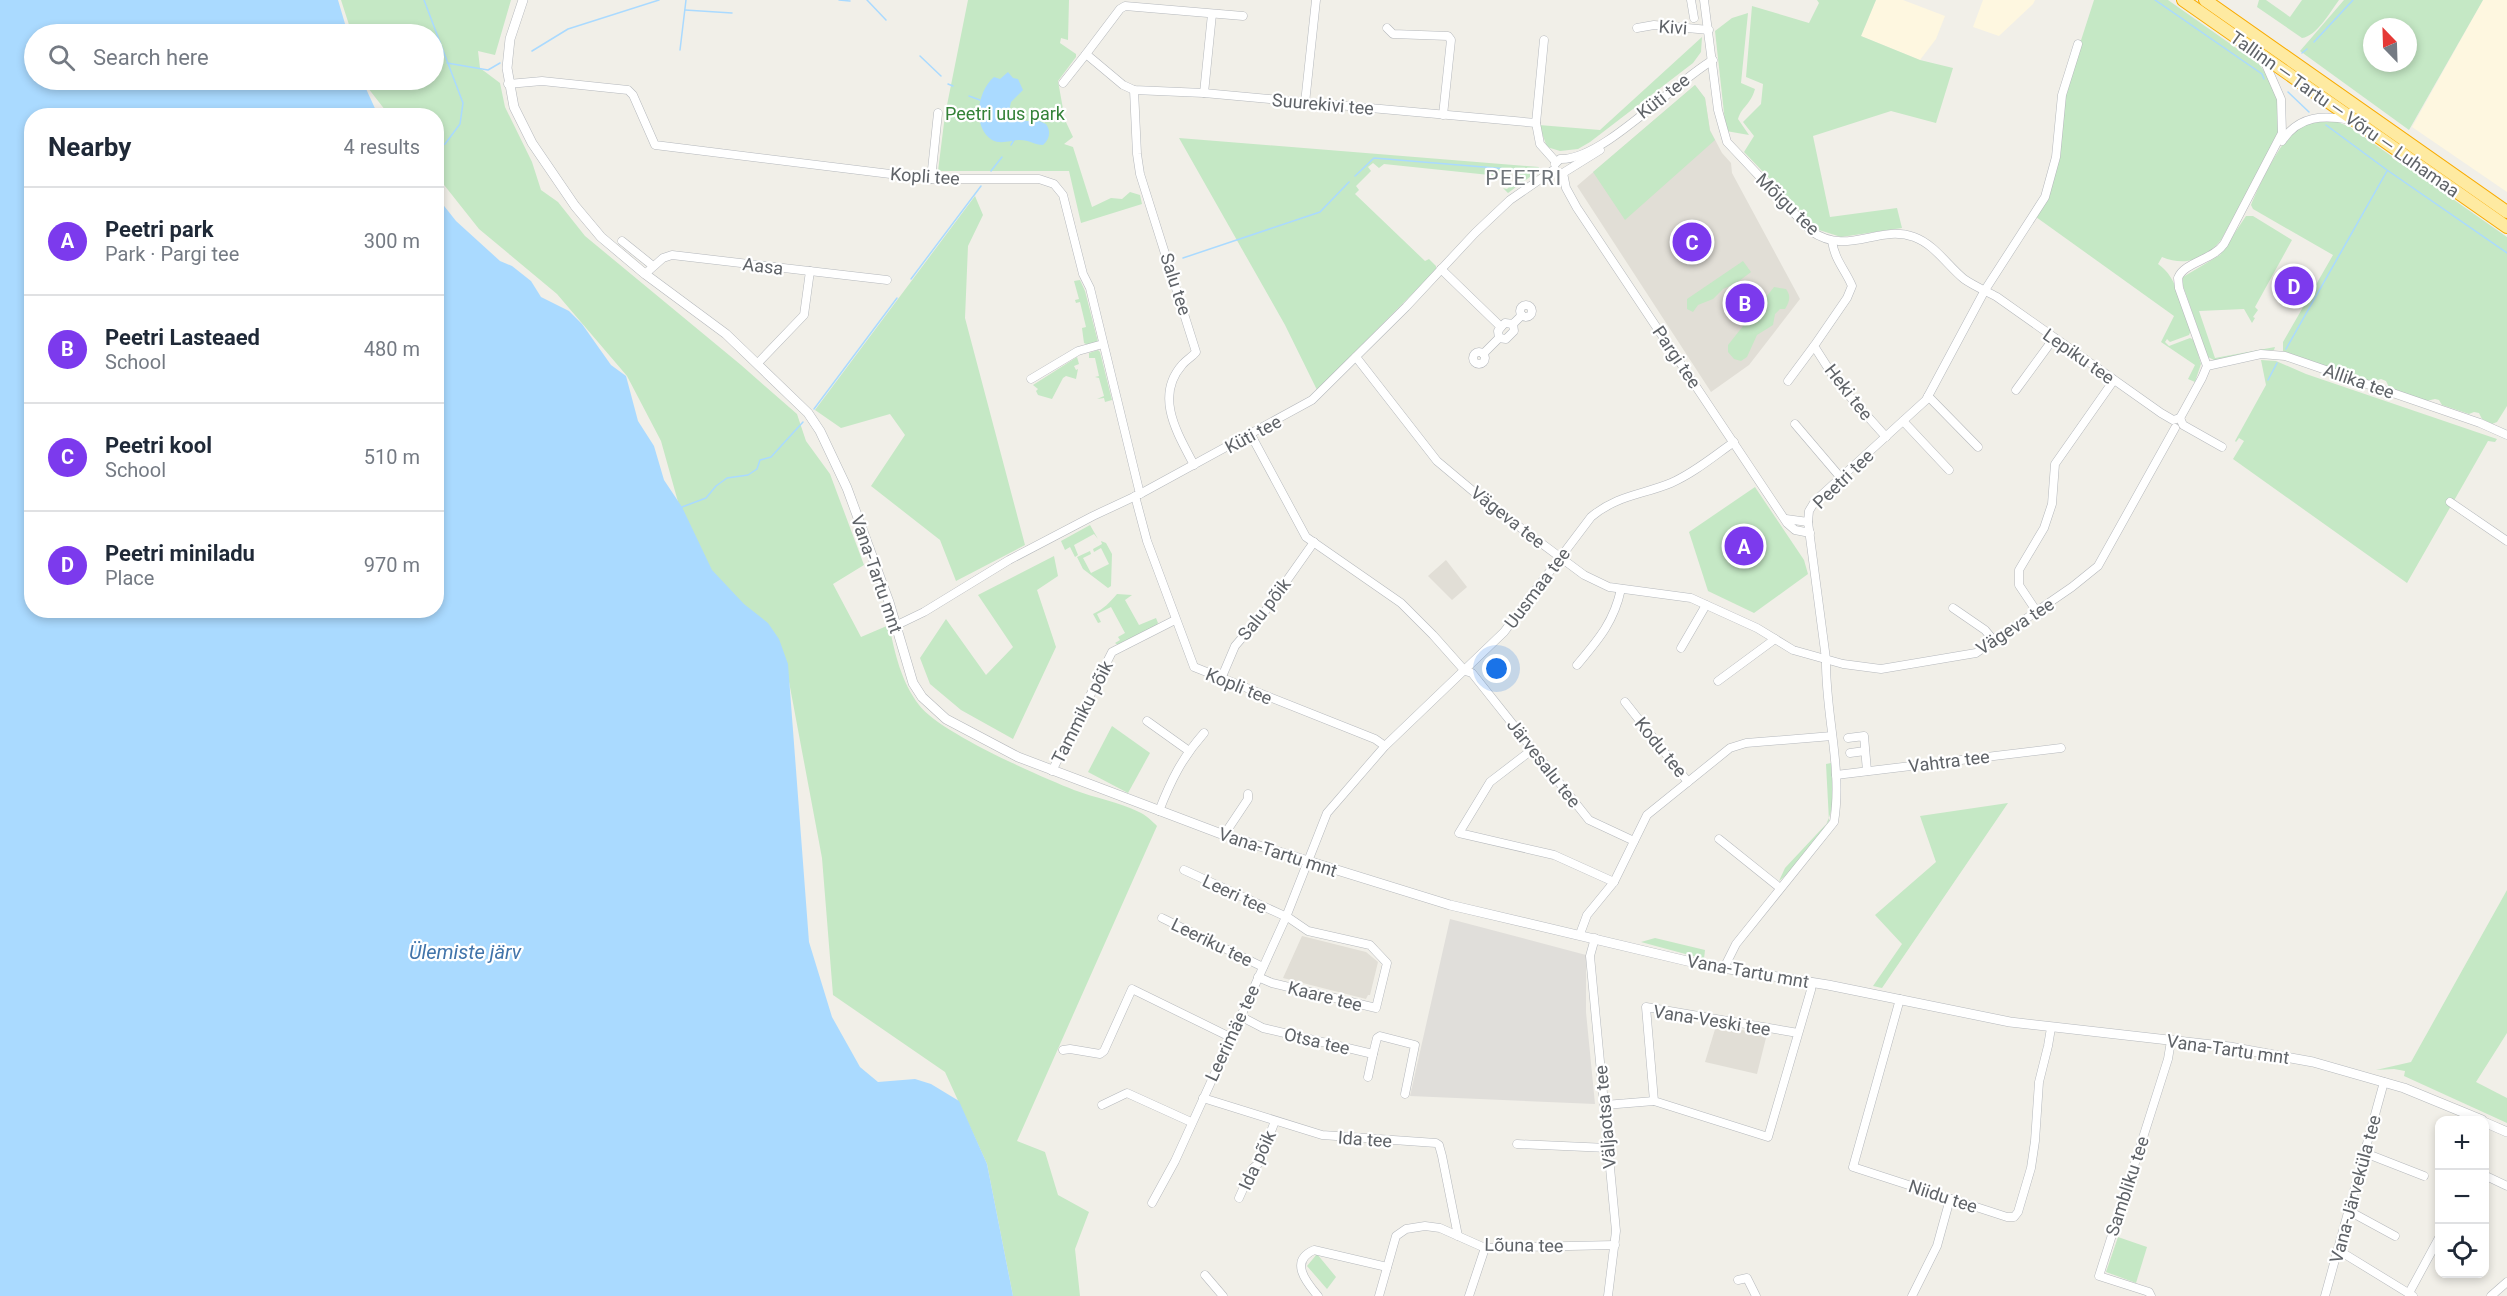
<!DOCTYPE html>
<html lang="en">
<head>
<meta charset="utf-8">
<style>
  :root { --surface:#fff; --page:#f6f6f7; --text:#1f2937; --muted:#747a83; --line:#e0e1e3; --accent:#7c3aed }
  body { margin:0; font-family:Roboto,sans-serif; background:var(--page); color:var(--text) }
  .controls { position:absolute; right:18px; bottom:18px; display:grid; overflow:hidden; border-radius:12px; box-shadow:0 3px 9px #0003 }
  .controls button { width:54px; height:54px; display:grid; place-items:center; padding:0; border:0; border-bottom:2px solid var(--line); background:var(--surface); color:var(--text); font:30px sans-serif }
  .compass { position:absolute; left:2363px; top:18px; width:54px; height:54px; border-radius:50%; background:var(--surface); box-shadow:0 3px 9px #0003; rotate:337deg }
  .you { position:absolute; left:1497px; top:669px; width:21px; height:21px; margin:-15px; border:4px solid #fff; border-radius:50%; background:#1a73e8; box-shadow:0 0 0 9px #1a73e833 }
  .badge { display:grid; place-items:center; width:39px; height:39px; border-radius:50%; background:var(--accent); color:#fff; font-size:20px; font-weight:700 }
  .pin { position:absolute; translate:-50% -50%; border:3px solid #fff; box-shadow:0 2px 6px #0006 }
  .list { margin:0; padding:0; list-style:none }
  h2 { display:flex; justify-content:space-between; align-items:center; height:78px; margin:0; padding:0 24px; font-size:26px }
  h2 small { font-size:20px; font-weight:400; color:var(--muted) }
  .list li { display:grid; grid-template-columns:39px 1fr auto; gap:18px; align-items:center; box-sizing:border-box; height:108px; padding:0 24px; border-top:2px solid var(--line) }
  .list b { display:block; font-size:22px; white-space:nowrap }
  .list p { margin:0; font-size:20px; white-space:nowrap; color:var(--muted) }
  .list em { font-size:20px; font-style:normal; color:var(--muted) }
  .icon { flex:none; width:33px; height:33px; fill:none; stroke:currentColor; stroke-width:2; stroke-linecap:round; stroke-linejoin:round }
  .map { position:relative; flex:none; width:2507px; height:1296px; overflow:hidden }
  .search { position:absolute; background:var(--surface); box-shadow:0 3px 9px #0003; left:24px; top:24px; width:420px; height:66px; display:flex; align-items:center; gap:15px; box-sizing:border-box; padding:0 21px; border-radius:33px; color:var(--muted); font-size:22px }
  .panel { position:absolute; background:var(--surface); box-shadow:0 3px 9px #0003; left:24px; top:108px; width:420px; height:510px; border-radius:24px }
  .map>svg:first-child { display:block }
</style>
</head>
<body>
<div class="map">
<svg width="2507" height="1296" viewBox="0 0 2507 1296">
  <rect width="100%" height="100%" fill="#f1efe8"/>
  <g fill="#fef7e0">
    <path d="M1876,0H1903L1945,16L1936,39L1920,60L1861,36Z"/>
    <path d="M1983,0H2035L2033,4L1999,36L1973,27Z"/>
    <path d="M2483,0H2507V192L2412,127Z"/>
  </g>
  <path fill="#e0deda" d="M1450,919L1586,955V1012L1595,1104L1410,1096Z"/>
  <g fill="#e1ded6">
    <path d="M1695,85L1705,98L1710,130L1722,153L1731,163L1732,173L1800,299L1749,365L1711,392L1577,186Z"/>
    <path d="M1446,560L1467,587L1452,600L1428,576Z"/>
    <path d="M1302,936L1366,952L1378,962L1370,995H1368L1366,999L1283,978Z"/>
    <path d="M1716,1026L1767,1034L1757,1074L1705,1062Z"/>
  </g>
  <g fill="#c5e8c5" fill-rule="evenodd">
    <path d="M341,0H511L495,55L478,51L480,68L500,83L505,107L532,162L541,190L558,202L585,236L741,365L797,414L806,441L830,474L864,565L833,584L861,637L889,625C895,654 901,681 919,705C940,733 1039,776 1074,790C1095,798 1119,802 1139,812C1146,815 1152,821 1157,826L1017,1141L1045,1152L1058,1195L1089,1212L1075,1249L1080,1296H1013L987,1164L945,1072L833,995L822,858L784,655L694,559L661,441L627,376L557,294L479,229L437,176L436,116L389,115L368,88L365,80H434V34H352Z"/>
    <path d="M968,0H1069L1068,40L1061,38L1060,43L1076,54V57L1058,81L1065,120L1073,137L1064,144L1073,147L1092,207L1111,198L1122,199L1130,192L1140,195L1142,204L1081,223L1069,171H938L945,115Z"/>
    <path d="M1817,0H1876L1861,36L1920,60L1953,68L1936,123L1891,111L1813,136L1830,217L1897,208L1902,228L1841,237L1819,230L1744,152L1754,136L1743,122L1761,104L1763,84L1746,77L1752,6L1809,23L1819,3Z"/>
    <path d="M2094,0H2168L2259,64L2269,78L2280,105V132L2221,240C2205,259 2186,267 2162,257L2158,264C2178,277 2182,308 2191,330L2189,335L2170,342L2167,339L2165,342L2169,346L2190,338L2194,340L2201,364L2195,382L2188,379L2195,365L2161,342L2174,316L2036,217L2052,187L2066,87Z"/>
    <path d="M2259,0H2266L2290,17L2302,0H2339C2330,12 2317,36 2302,38L2257,7Z"/>
    <path d="M2344,0H2483L2409,130L2300,51ZM2372,27H2408V63H2372Z"/>
    <path d="M1748,13L1741,83L1755,89C1750,106 1742,106 1738,119L1749,135L1726,131L1715,31L1732,18Z"/>
    <path d="M1702,37L1701,52L1693,63L1590,142L1578,149L1560,151L1547,147L1539,125L1600,130Z"/>
    <path d="M1695,85L1705,98L1710,131L1715,140L1625,220L1593,172Z"/>
    <path d="M2333,120L2350,127L2507,237V406L2497,422L2492,424L2482,419L2479,413L2474,412L2469,414L2442,405L2439,400L2435,399L2426,401L2389,387L2386,381L2381,379L2372,382L2283,351V342L2333,255L2253,209L2251,205C2259,185 2280,141 2297,129C2309,121 2320,121 2333,120Z"/>
    <path d="M1179,138L1539,167L1538,171L1508,193L1503,188L1507,189L1515,181L1513,178L1517,174L1514,171L1511,174L1505,171L1499,176L1384,164L1379,168L1373,163L1368,167L1371,171L1356,186L1359,190L1355,194L1425,261L1429,259L1436,266V270L1317,390L1285,325Z"/>
    <path d="M975,196L983,215L968,246L965,318L1025,545L956,581L940,540L871,486L905,435L890,414L841,428L815,410Z"/>
    <path d="M2246,216H2253L2292,240L2255,307L2258,310L2253,317L2255,318L2252,323L2244,309L2199,311L2215,358L2275,347L2274,350L2216,361L2208,357L2182,283L2183,277L2220,255Z"/>
    <path d="M1743,261L1751,272L1735,284L1723,289L1713,299L1698,305L1693,312L1687,309V299Z"/>
    <path d="M1080,280L1085,291L1098,342L1088,345L1084,343L1082,328L1086,327L1080,302L1076,303L1075,300L1079,299L1074,281Z"/>
    <path d="M1774,287L1786,289C1791,296 1790,301 1785,309H1780L1775,314L1773,325L1757,335L1747,357L1741,361L1734,359L1728,352V345Z"/>
    <path d="M1098,350L1100,352L1112,400L1105,402L1104,398L1097,399L1104,396L1099,378L1095,377L1099,376L1095,358H1089V353Z"/>
    <path d="M1077,357L1079,364L1074,366L1076,370L1078,369L1076,379L1066,376L1063,378L1052,399L1038,395L1036,391L1038,389L1033,385Z"/>
    <path d="M2261,360L2276,361L2306,374L2497,439L2495,442L2488,441L2407,583L2233,459L2244,441L2239,438L2236,442L2235,441L2266,385Z"/>
    <path d="M1755,487L1804,560L1808,574L1754,613L1708,591L1689,532Z"/>
    <path d="M1090,525L1098,539L1094,534L1074,545L1078,555L1075,557L1070,547L1065,550L1061,541Z"/>
    <path d="M1101,541L1106,543L1112,554L1111,586L1108,588L1083,569L1077,557L1090,551L1091,554L1083,558L1091,573L1109,564L1101,548L1094,552L1093,549L1102,544Z"/>
    <path d="M1054,556L1058,576L1037,590L1056,647L1013,739L961,710L930,684L920,658L946,619L986,675L1013,647L978,595Z"/>
    <path d="M1117,594L1132,595L1125,600L1139,625L1156,618L1158,623L1156,626L1118,645L1115,643L1120,640L1118,637L1125,633L1111,607L1097,614L1101,622L1098,623L1093,614C1104,609 1110,602 1117,594Z"/>
    <path d="M1112,726L1150,753L1128,793L1088,772Z"/>
    <path d="M1831,763C1834,810 1836,817 1805,853C1797,862 1789,874 1779,881L1785,868L1829,821L1826,764Z"/>
    <path d="M2008,803L1882,988L1873,986L1902,944L1875,915L1936,862L1920,816Z"/>
    <path d="M2507,890V1033L2476,1082L2507,1098V1123L2404,1076L2405,1071L2394,1069L2376,1070L2411,1062Z"/>
    <path d="M1655,938L1705,950L1704,959L1641,942Z"/>
    <path d="M2118,1237L2147,1247L2136,1283L2106,1272Z"/>
    <path d="M1317,1254L1336,1277L1327,1289L1307,1266Z"/>
  </g>
  <g fill="#aadaff">
    <path d="M0,0H338L348,34H34V80H362L378,115L32,116V610H436L437,197L456,221L500,261L512,266L531,281L541,297L569,311L582,324L611,365L626,376L638,421L654,446L664,480L682,507L712,570L744,604L768,623L779,639L788,664L809,942L832,1017L860,1067L878,1082L915,1079L931,1084L959,1101L987,1164L1013,1296H0Z"/>
    <path d="M1008,72L1013,78L1018,79L1023,90L1011,102L1008,116L1014,121H1039L1046,124C1051,131 1050,139 1043,145C1035,145 1029,140 1020,140C1012,140 1001,145 992,140C971,126 978,90 994,77L1000,79Z"/>
  </g>
  <g fill="none" stroke-linecap="round" stroke-linejoin="round">
    <g stroke="#aadaff" stroke-width="1.5">
      <path d="M424,0L463,103L460,124L445,144L436,147"/>
      <path d="M839,0L850,1"/>
      <path d="M867,0L886,20"/>
      <path d="M2155,0L2262,74L2264,79"/>
      <path d="M685,10L732,13"/>
      <path d="M2314,42L2353,0"/>
      <path d="M680,50L686,0"/>
      <path d="M532,51L568,29L659,0"/>
      <path d="M2302,53L2307,49"/>
      <path d="M920,56L941,76"/>
      <path d="M447,63L488,70L500,63"/>
      <path d="M948,84L953,86"/>
      <path d="M2288,92L2309,112"/>
      <path d="M969,96L980,100"/>
      <path d="M2326,125L2387,170L2507,253"/>
      <path d="M1011,145L1014,140"/>
      <path d="M991,171L1002,157"/>
      <path d="M1355,176L1374,158L1532,171"/>
      <path d="M1183,258L1320,212L1349,182"/>
      <path d="M911,279L981,186"/>
      <path d="M2286,349L2387,171"/>
      <path d="M2268,380L2277,363"/>
      <path d="M814,409L897,298"/>
      <path d="M682,507L706,498L716,486L727,478L748,475L757,469L760,460L771,457L803,422"/>
    </g>
    <defs>
      <g id="minor">
        <path d="M1691,0L1694,18"/>
        <path d="M1704,0L1718,110L1727,142L1811,231C1848,257 1878,224 1914,237C1934,244 1948,266 1964,279C1974,286 1986,291 1997,297L2161,413L2173,420L2180,418"/>
        <path d="M1243,16L1125,6L1120,9L1086,54L1123,85L1134,90L1204,93L1536,123L1540,144L1556,162"/>
        <path d="M1387,28L1393,34L1448,36L1451,40L1443,115"/>
        <path d="M1637,28L1654,25L1709,30"/>
        <path d="M1063,83L1086,54"/>
        <path d="M508,84L542,81L628,90L633,95L655,145L931,179H1039L1054,184L1063,195L1083,274L1090,288L1140,494"/>
        <path d="M1134,90L1137,154L1140,174L1196,352C1192,357 1186,360 1182,365C1154,397 1178,434 1194,465"/>
        <path d="M1204,93L1212,14"/>
        <path d="M1305,103L1316,0"/>
        <path d="M1536,123L1544,40"/>
        <path d="M2282,141C2299,115 2324,115 2351,120"/>
        <path d="M1555,164L1560,159C1602,161 1673,83 1713,60"/>
        <path d="M1563,173L1566,188L1577,208L1787,523L1795,530L1810,533"/>
        <path d="M1563,173L1600,150"/>
        <path d="M931,179L938,113"/>
        <path d="M622,241L653,266"/>
        <path d="M1832,241C1835,261 1845,269 1852,286L1847,298L1814,346L1837,382L1886,437"/>
        <path d="M1441,269L1501,327L1498,331L1499,338L1483,354"/>
        <path d="M645,274L663,258L672,255L887,280"/>
        <circle cx="1526" cy="311" r="6"/>
        <path d="M1501,327L1505,323L1513,324L1522,315"/>
        <path d="M1499,338L1506,339L1514,331L1513,324"/>
        <circle cx="1479" cy="358" r="6"/>
        <path d="M1356,357L1437,461L1486,502L1584,575L1609,587L1691,598L1757,628L1793,650L1843,664L1881,669L1976,653L2072,587L2098,566L2175,428"/>
        <path d="M758,363L804,315L810,271"/>
        <path d="M2207,366L2261,354L2285,356L2480,423L2507,435"/>
        <path d="M1031,379L1078,351L1103,344"/>
        <path d="M1788,381L1814,346"/>
        <path d="M2016,390L2054,338"/>
        <path d="M1928,396L1978,447"/>
        <path d="M2180,418L2202,378L2207,366L2179,288L2178,278C2184,262 2213,260 2224,244L2282,133L2281,99L2263,58"/>
        <path d="M2180,418L2183,425L2222,447"/>
        <path d="M1903,421L1949,470"/>
        <path d="M1795,424L1841,478"/>
        <path d="M1251,435L1306,537L1401,603L1433,635L1465,671L1472,673L1589,820L1634,841"/>
        <path d="M1135,496L1147,541L1194,667L1375,739L1385,746"/>
        <path d="M2450,502L2507,541"/>
        <path d="M1786,519L1808,522"/>
        <path d="M1953,608L1985,630L1995,642"/>
        <path d="M2037,612L2019,585V570L2044,528L2052,504L2055,464L2114,380"/>
        <path d="M897,625L924,612L1009,560L1093,516L1140,494L1312,400L1406,307L1475,233L1510,200L1555,169"/>
        <path d="M1681,648L1706,605"/>
        <path d="M1577,665C1598,640 1614,622 1621,589"/>
        <path d="M1221,679L1235,646L1266,610L1314,542"/>
        <path d="M1718,681L1775,639"/>
        <path d="M1625,702L1688,782"/>
        <path d="M1147,721L1189,751"/>
        <path d="M1848,738L1864,736L1867,771"/>
        <path d="M1533,749L1490,782L1459,833L1554,855L1614,882"/>
        <path d="M1850,753L1865,751"/>
        <path d="M1052,771L1112,652L1175,620"/>
        <path d="M1836,775L2061,748"/>
        <path d="M1159,811C1171,780 1182,758 1204,733"/>
        <path d="M1224,835L1248,799V794"/>
        <path d="M1719,839L1780,888"/>
        <path d="M1184,870L1289,918L1308,931L1370,945L1387,963L1376,1008L1272,983L1258,977"/>
        <path d="M1162,918L1263,967"/>
        <path d="M1580,934L1587,915L1614,882L1647,815L1730,748L1746,743L1832,736"/>
        <path d="M1595,938L1590,956L1616,1231L1608,1296"/>
        <path d="M1724,968L1736,944L1834,822C1843,768 1825,713 1826,659L1808,522L1809,511L1815,501L1926,400L1985,290L2045,197L2056,157L2062,95L2078,44"/>
        <path d="M1900,999L1853,1167L2007,1217H2014L2018,1212L2031,1168L2035,1141L2039,1082L2048,1046L2051,1028"/>
        <path d="M1240,1016L1263,1028L1373,1054L1368,1077"/>
        <path d="M1798,1033L1646,1007L1654,1101L1768,1137L1811,990L1812,983"/>
        <path d="M1063,1050L1070,1049L1100,1054L1104,1051L1132,989L1230,1037"/>
        <path d="M1373,1054L1377,1038L1380,1036L1415,1045L1405,1094"/>
        <path d="M1203,1098L1322,1135L1436,1143L1439,1145L1442,1156L1458,1236"/>
        <path d="M1102,1105L1127,1093L1191,1122"/>
        <path d="M1605,1105L1654,1101"/>
        <path d="M1517,1144L1608,1148"/>
        <path d="M2365,1153L2424,1176"/>
        <path d="M2484,1175L2507,1186"/>
        <path d="M1239,1198L1252,1169L1259,1163L1275,1121"/>
        <path d="M1152,1203L1175,1161L1286,917L1327,813L1385,746L1504,632L1591,517C1617,495 1642,495 1671,483C1694,473 1714,456 1734,442"/>
        <path d="M2349,1211L2395,1236"/>
        <path d="M2338,1250L2413,1296"/>
        <path d="M1205,1275L1223,1296"/>
        <path d="M1738,1280L1747,1278L1756,1296"/>
        <path d="M2409,1293L2440,1236"/>
        <path d="M1318,1296C1306,1282 1289,1261 1314,1250L1387,1267"/>
        <path d="M1379,1296L1396,1236L1406,1229L1425,1226L1440,1228L1485,1248L1615,1245"/>
        <path d="M1469,1296L1485,1248"/>
        <path d="M1912,1296L1937,1246L1950,1199"/>
        <path d="M2151,1296L2149,1292L2099,1276L2168,1059L2171,1041"/>
        <path d="M2325,1296L2384,1082"/>
        <path d="M2491,1296L2507,1282"/>
      </g>
      <g id="tertiary">
        <path d="M523,0L510,39L507,68L514,107L532,143L575,206L601,237L645,274L726,334L808,413L820,431L847,488L889,602L913,683L922,697L946,719L1018,757L1224,835L1450,905L1704,965L1828,985L2010,1022L2230,1047L2313,1062L2404,1088L2482,1120"/>
        <path d="M2484,1122L2507,1132"/>
      </g>
      <g id="trunk">
        <path d="M2183,0L2507,227"/>
        <path d="M2205,0L2507,212"/>
      </g>
    </defs>
    <use href="#minor" stroke="#b5b8bc" stroke-width="9"/>
    <use href="#tertiary" stroke="#b5b8bc" stroke-width="10"/>
    <use href="#trunk" stroke="#f9ab00" stroke-width="14"/>
    <use href="#minor" stroke="#fff" stroke-width="8"/>
    <use href="#tertiary" stroke="#fff" stroke-width="9"/>
    <use href="#trunk" stroke="#feeaa1" stroke-width="12"/>
  </g>
  <g text-anchor="middle" dominant-baseline="central" stroke-width="4.5" stroke-linejoin="round" paint-order="stroke">
    <g font-size="18" fill="#5f6368" stroke="#fff">
      <text transform="translate(1673 27) rotate(4)">Kivi</text>
      <text transform="translate(1663 96) rotate(-38)">Küti tee</text>
      <text transform="translate(1323 104) rotate(5)">Suurekivi tee</text>
      <text transform="translate(2345 114) rotate(35)">Tallinn — Tartu — Võru — Luhamaa</text>
      <text transform="translate(925 176) rotate(4)">Kopli tee</text>
      <text transform="translate(1788 204) rotate(44)">Mõigu tee</text>
      <text transform="translate(763 266) rotate(7)">Aasa</text>
      <text transform="translate(1176 284) rotate(72)">Salu tee</text>
      <text transform="translate(2079 356) rotate(35)">Lepiku tee</text>
      <text transform="translate(1677 357) rotate(56)">Pargi tee</text>
      <text transform="translate(2359 381) rotate(19)">Allika tee</text>
      <text transform="translate(1849 392) rotate(52)">Heki tee</text>
      <text transform="translate(1253 434) rotate(-28)">Küti tee</text>
      <text transform="translate(1843 479) rotate(-44)">Peetri tee</text>
      <text transform="translate(1508 517) rotate(38)">Vägeva tee</text>
      <text transform="translate(877 574) rotate(71)">Vana-Tartu mnt</text>
      <text transform="translate(1537 588) rotate(-53)">Uusmaa tee</text>
      <text transform="translate(1264 609) rotate(-52)">Salu põik</text>
      <text transform="translate(2015 626) rotate(-33)">Vägeva tee</text>
      <text transform="translate(1239 686) rotate(22)">Kopli tee</text>
      <text transform="translate(1082 712) rotate(-63)">Tammiku põik</text>
      <text transform="translate(1661 747) rotate(51)">Kodu tee</text>
      <text transform="translate(1949 761) rotate(-7)">Vahtra tee</text>
      <text transform="translate(1544 763) rotate(52)">Järvesalu tee</text>
      <text transform="translate(1278 852) rotate(18)">Vana-Tartu mnt</text>
      <text transform="translate(1235 894) rotate(25)">Leeri tee</text>
      <text transform="translate(1212 942) rotate(26)">Leeriku tee</text>
      <text transform="translate(1748 971) rotate(10)">Vana-Tartu mnt</text>
      <text transform="translate(1325 996) rotate(14)">Kaare tee</text>
      <text transform="translate(1712 1020) rotate(9)">Vana-Veski tee</text>
      <text transform="translate(1232 1033) rotate(-65)">Leerimäe tee</text>
      <text transform="translate(1317 1041) rotate(13)">Otsa tee</text>
      <text transform="translate(2228 1049) rotate(8)">Vana-Tartu mnt</text>
      <text transform="translate(1605 1117) rotate(-95)">Väljaotsa tee</text>
      <text transform="translate(1365 1139) rotate(4)">Ida tee</text>
      <text transform="translate(1257 1160) rotate(-65)">Ida põik</text>
      <text transform="translate(2127 1186) rotate(-72)">Sambliku tee</text>
      <text transform="translate(2355 1189) rotate(-75)">Vana-Järveküla tee</text>
      <text transform="translate(1943 1196) rotate(18)">Niidu tee</text>
      <text transform="translate(1524 1245) rotate(1)">Lõuna tee</text>
    </g>
    <g font-size="18" fill="#348238" stroke="#fff">
      <text x="1005" y="113">Peetri uus park</text>
    </g>
    <g font-size="20" font-style="italic" fill="#4174aa" stroke="#fff">
      <text x="465" y="952">Ülemiste järv</text>
    </g>
    <g font-size="21" letter-spacing="1.5" fill="#70757a" stroke="#fff">
      <text x="1524" y="178">PEETRI</text>
    </g>
  </g>
</svg>
<div class="controls">
<button>+</button>
<button>−</button>
<button><svg class="icon" aria-label="locate" viewBox="0 0 24 24"><circle cx="12" cy="12" r="6"/><path d="M12 2v4M12 18v4M2 12h4M18 12h4"/></svg></button>
</div>
<svg class="compass" viewBox="-18 -18 36 36"><path d="M0-13l5 13h-10z" fill="#e53935"/><path d="M0 13l5-13h-10z" fill="#747a83"/></svg>
<div class="you"></div>
<div class="pin badge" style="left:1744px;top:546px">A</div>
<div class="pin badge" style="left:1745px;top:303px">B</div>
<div class="pin badge" style="left:1692px;top:242px">C</div>
<div class="pin badge" style="left:2294px;top:286px">D</div>
<div class="search"><svg class="icon" aria-label="search" viewBox="0 0 24 24"><circle cx="10" cy="10" r="6"/><path d="M15 15l6 6"/></svg>Search here</div>
<section class="panel">
<h2>Nearby<small>4 results</small></h2>
<ul class="list">
<li><span class="badge">A</span><div><b>Peetri park</b><p>Park · Pargi tee</p></div><em>300 m</em></li>
<li><span class="badge">B</span><div><b>Peetri Lasteaed</b><p>School</p></div><em>480 m</em></li>
<li><span class="badge">C</span><div><b>Peetri kool</b><p>School</p></div><em>510 m</em></li>
<li><span class="badge">D</span><div><b>Peetri miniladu</b><p>Place</p></div><em>970 m</em></li>
</ul>
</section>
</div>
</body>
</html>
